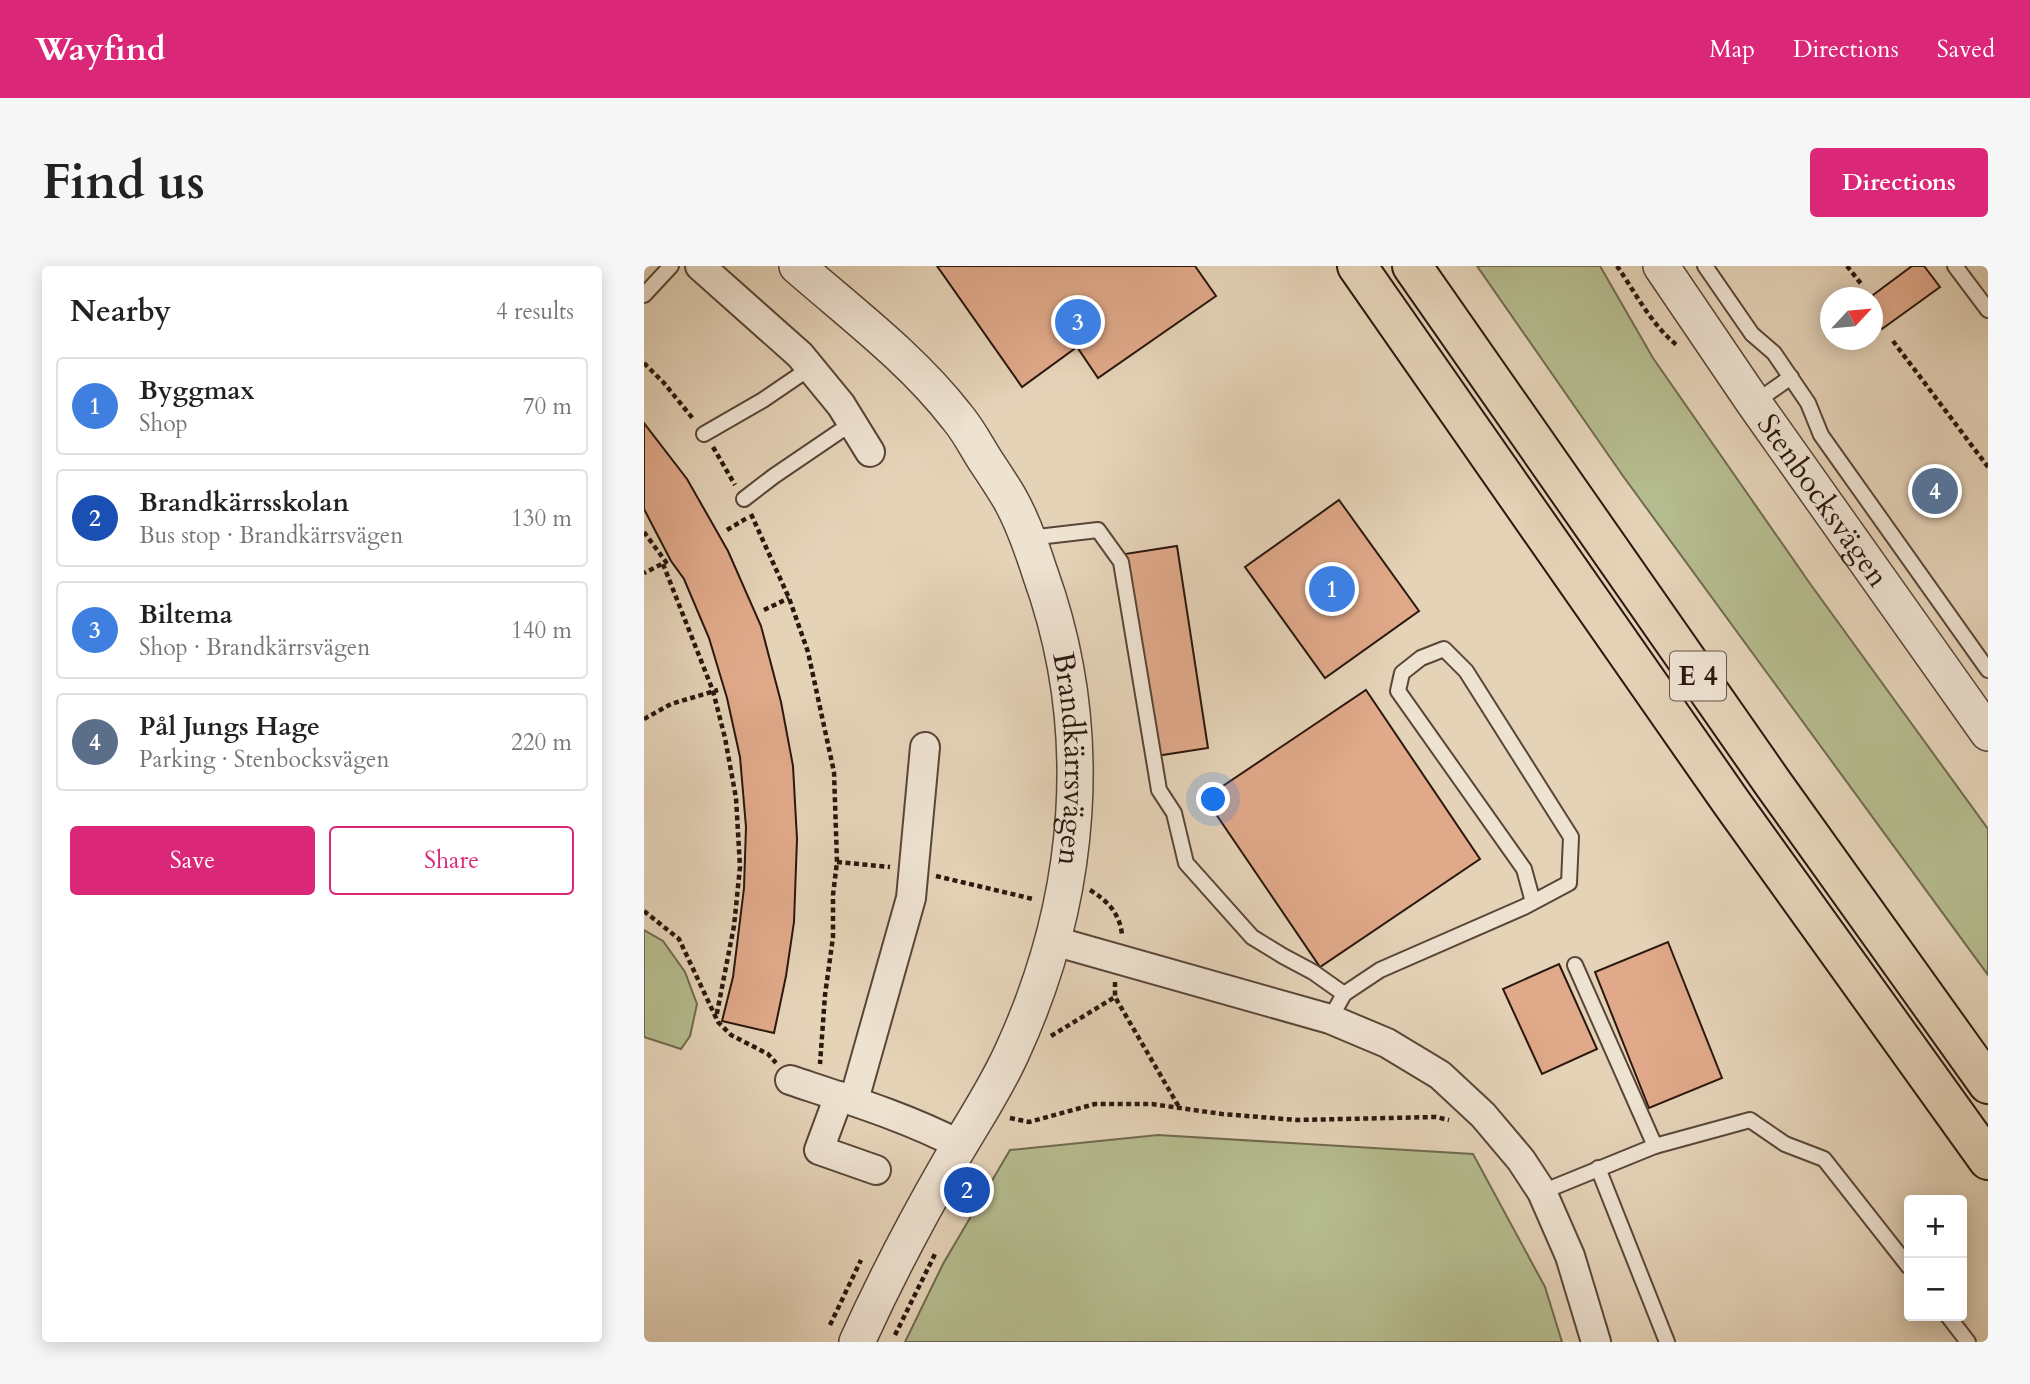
<!DOCTYPE html>
<html lang="en">
<head>
<meta charset="utf-8">
<style>
  :root { --surface:#fff; --page:#f6f6f6; --text:#222; --muted:#767676; --line:#e0e0e0; --accent:#db2777 }
  body { margin:0; font-family:Cardo,serif; background:var(--page); color:var(--text) }
  .controls { position:absolute; right:21px; bottom:21px; display:grid; overflow:hidden; border-radius:7px; box-shadow:0 4px 18px #0003 }
  .controls button { width:63px; height:63px; display:grid; place-items:center; padding:0; border:0; border-bottom:2px solid var(--line); background:var(--surface); color:var(--text); font:35px sans-serif }
  .compass { position:absolute; left:1176px; top:21px; width:63px; height:63px; border-radius:50%; background:var(--surface); box-shadow:0 4px 18px #0003; rotate:64deg }
  .you { position:absolute; left:570px; top:534px; width:24px; height:24px; margin:-18px; border:5px solid #fff; border-radius:50%; background:#1a73e8; box-shadow:0 0 0 10px #1a73e833 }
  .badge { display:grid; place-items:center; width:46px; height:46px; border-radius:50%; background:var(--accent); color:#fff; font-size:23px; font-weight:700 }
  .pin { position:absolute; translate:-50% -50%; border:4px solid #fff; box-shadow:0 2px 7px #0006 }
  .list { margin:0; padding:0; list-style:none }
  h2 { display:flex; justify-content:space-between; align-items:center; height:91px; margin:0; padding:0 28px; font-size:30px }
  h2 small { font-size:23px; font-weight:400; color:var(--muted) }
  .list li { display:grid; grid-template-columns:46px 1fr auto; gap:21px; align-items:center; box-sizing:border-box; height:98px; margin:0 14px 14px; padding:0 14px; border:2px solid var(--line); border-radius:7px }
  .list b { display:block; font-size:26px; white-space:nowrap }
  .list p { margin:0; font-size:23px; white-space:nowrap; color:var(--muted) }
  .list em { font-size:23px; font-style:normal; color:var(--muted) }
  .actions { display:flex; gap:14px; padding:21px 28px }
  .actions a { flex:1; padding:16px 0; border:2px solid var(--accent); border-radius:7px; text-align:center; font-size:24px; color:var(--accent) }
  .actions .main { background:var(--accent); color:#fff }
  .map { position:relative; flex:none; width:1344px; height:1076px; overflow:hidden; border-radius:7px }
  header { display:flex; align-items:center; gap:42px; box-sizing:border-box; height:98px; padding:0 35px; background:var(--accent); color:#fff }
  header strong { font-size:33px }
  nav { display:flex; gap:38px; margin-inline-start:auto; font-size:24px }
  .intro { display:flex; align-items:center; justify-content:space-between; box-sizing:border-box; height:168px; padding:0 42px }
  h1 { margin:0; font-size:49px }
  .button { padding:18px 32px; border-radius:7px; background:var(--accent); color:#fff; font-size:24px; font-weight:700 }
  main { display:flex; gap:42px; padding:0 42px }
  aside { flex:1; background:var(--surface); border-radius:7px; box-shadow:0 4px 18px #0003 }
  .map>svg:first-child { display:block }
</style>
</head>
<body>
<header>
<strong>Wayfind</strong>
<nav><a>Map</a><a>Directions</a><a>Saved</a></nav>
</header>
<div class="intro"><h1>Find us</h1><a class="button">Directions</a></div>
<main>
<aside>
<h2>Nearby<small>4 results</small></h2>
<ul class="list">
<li><span class="badge" style="background:#3f7fe0">1</span><div><b>Byggmax</b><p>Shop</p></div><em>70 m</em></li>
<li><span class="badge" style="background:#1a4fb4">2</span><div><b>Brandkärrsskolan</b><p>Bus stop · Brandkärrsvägen</p></div><em>130 m</em></li>
<li><span class="badge" style="background:#3f7fe0">3</span><div><b>Biltema</b><p>Shop · Brandkärrsvägen</p></div><em>140 m</em></li>
<li><span class="badge" style="background:#5c6f8a">4</span><div><b>Pål Jungs Hage</b><p>Parking · Stenbocksvägen</p></div><em>220 m</em></li>
</ul>
<div class="actions"><a class="main">Save</a><a>Share</a></div>
</aside>
<div class="map">
<svg width="1344" height="1076" viewBox="0 0 1344 1076">
  <rect width="100%" height="100%" fill="#e5d3b8"/>
  <filter id="stains"><feTurbulence type="fractalNoise" baseFrequency=".00286" numOctaves="4"/><feColorMatrix values="0 0 0 0 .2 0 0 0 0 .09 0 0 0 0 .02 0 0 0 .5 -.17"/></filter>
  <radialGradient id="worn" r=".72"><stop offset=".6" stop-color="#630" stop-opacity="0"/><stop offset="1" stop-color="#630" stop-opacity=".3"/></radialGradient>
  <g fill="#b5bc8f" stroke="#706a4e" stroke-width="2">
    <path d="M833,0H956L1009,92L1167,319L1344,563V709L979,210Z"/>
    <path d="M0,664L19,675L41,706L53,738L46,770L37,783L0,771Z"/>
    <path d="M514,869L829,888L901,1021L918,1076H261L299,998L366,884Z"/>
  </g>
  <g fill="#e0a98a" stroke="#2a170d" stroke-width="2">
    <path d="M293,0H551L572,30L454,112L433,81L378,121Z"/>
    <path d="M1268,0H1280L1296,21L1238,63L1228,51V32H1225Z"/>
    <path d="M0,157L43,213L84,285L117,360L137,436L149,500L153,573L150,656L142,710L130,767L78,755L89,711L100,622L102,561L96,491L83,432L65,372L40,313L27,295L0,243Z"/>
    <path d="M695,234L775,345L681,412L601,301Z"/>
    <path d="M533,280L564,482L512,490L481,288Z"/>
    <path d="M722,424L836,593L676,701L561,532Z"/>
    <path d="M1024,676L1078,812L1005,842L951,706Z"/>
    <path d="M915,698L953,783L898,808L859,723Z"/>
  </g>
  <g fill="none" stroke-linecap="round" stroke-linejoin="round">
    <defs>
      <g id="service">
        <path d="M1061,0L1108,68L1130,87L1164,137L1177,169L1344,404"/>
        <path d="M1311,0L1344,44"/>
        <path d="M0,29L27,0"/>
        <path d="M1110,137L1147,111"/>
        <path d="M60,168L119,134L166,102"/>
        <path d="M100,233L130,210L208,157"/>
        <path d="M385,272L454,264L477,296L515,524L530,547L542,597L608,671L639,690L669,706L700,728"/>
        <path d="M931,699L1011,880"/>
        <path d="M686,753L700,728L736,704L880,641L925,617L927,571L822,405L800,383L777,392L758,407L754,425L880,603L889,636"/>
        <path d="M954,902L1023,1076"/>
        <path d="M898,926L1011,880L1106,854L1141,878L1180,893L1265,1001"/>
        <path d="M1304,1050L1324,1076"/>
      </g>
      <g id="minor">
        <path d="M56,0L156,89L197,139L226,186"/>
        <path d="M410,675L686,753L743,777L796,809L839,849L877,894L898,926L926,990L952,1076"/>
        <path d="M146,814C203,833 262,851 316,879"/>
        <path d="M195,830L175,884L232,904"/>
        <path d="M210,834L267,632L281,481"/>
      </g>
      <g id="tertiary">
        <path id="s1" d="M153,0C208,48 268,93 313,151C325,165 333,182 343,197C351,209 359,221 366,233C379,256 388,282 396,307C453,464 438,633 369,784C352,823 327,859 306,896C272,955 241,1014 213,1076"/>
        <path id="s2" d="M1017,0L1110,137L1344,467"/>
      </g>
      <g id="motorway">
        <path d="M713,0L1087,536L1344,894"/>
        <path d="M768,0L1128,516L1344,818"/>
      </g>
    </defs>
    <use href="#service" stroke="#594638" stroke-width="18"/>
    <use href="#minor" stroke="#594638" stroke-width="32"/>
    <use href="#tertiary" stroke="#594638" stroke-width="38"/>
    <use href="#motorway" stroke="#2a170d" stroke-width="42"/>
    <g stroke="#2a170d" stroke-width="4.5" stroke-dasharray="5 3.5" stroke-linecap="butt">
      <path d="M973,0C991,26 1008,60 1034,80"/>
      <path d="M1203,0L1218,19"/>
      <path d="M1249,75L1344,201"/>
      <path d="M0,97L20,117L50,154"/>
      <path d="M69,181L91,219"/>
      <path d="M107,248L145,332L164,386L190,506L193,596L189,629V671L181,729L176,798"/>
      <path d="M83,264L103,252"/>
      <path d="M0,266L22,296L0,307"/>
      <path d="M19,298L69,425L81,472L92,532L96,601L90,660L72,752"/>
      <path d="M120,344L145,332"/>
      <path d="M0,453L27,438L74,424"/>
      <path d="M193,596L246,601"/>
      <path d="M292,610L389,633"/>
      <path d="M446,624C464,635 476,648 478,669"/>
      <path d="M0,645L35,673L74,756L87,769L124,788L132,797"/>
      <path d="M471,716V731L535,841"/>
      <path d="M407,770L471,731"/>
      <path d="M366,852L385,856L451,838H508L578,848L653,854L792,851L805,854"/>
      <path d="M186,1059L217,994"/>
      <path d="M251,1069L292,986"/>
    </g>
    <use href="#service" stroke="#eee2d1" stroke-width="14"/>
    <use href="#minor" stroke="#eee2d1" stroke-width="28"/>
    <use href="#tertiary" stroke="#eee2d1" stroke-width="35"/>
    <use href="#motorway" stroke="#e5d3b8" stroke-width="38"/>
  </g>
  <g text-anchor="middle" dominant-baseline="central" stroke-width="7" stroke-linejoin="round" paint-order="stroke">
    <rect fill="#eee2d1" stroke="#655448" stroke-width="2" x="1026" y="385.5" width="56" height="49" rx="5"/>
    <g font-size="28" font-weight="bold" fill="#2a170d">
      <text x="1054" y="410">E 4</text>
    </g>
    <g font-size="30" fill="#2a170d" stroke="#eee2d1">
      <text stroke="none"><textPath href="#s2" startOffset="285">Stenbocksvägen</textPath></text>
      <text stroke="none"><textPath href="#s1" startOffset="588">Brandkärrsvägen</textPath></text>
    </g>
  </g>
  <rect width="100%" height="100%" filter="url(#stains)"/>
  <rect width="100%" height="100%" fill="url(#worn)"/>
</svg>
<div class="controls">
<button>+</button>
<button>−</button>
</div>
<svg class="compass" viewBox="-18 -18 36 36"><path d="M0-13l5 13h-10z" fill="#e53935"/><path d="M0 13l5-13h-10z" fill="#767676"/></svg>
<div class="you"></div>
<div class="pin badge" style="left:688px;top:323px;background:#3f7fe0">1</div>
<div class="pin badge" style="left:323px;top:924px;background:#1a4fb4">2</div>
<div class="pin badge" style="left:434px;top:56px;background:#3f7fe0">3</div>
<div class="pin badge" style="left:1291px;top:225px;background:#5c6f8a">4</div>
</div>
</main>
</body>
</html>
